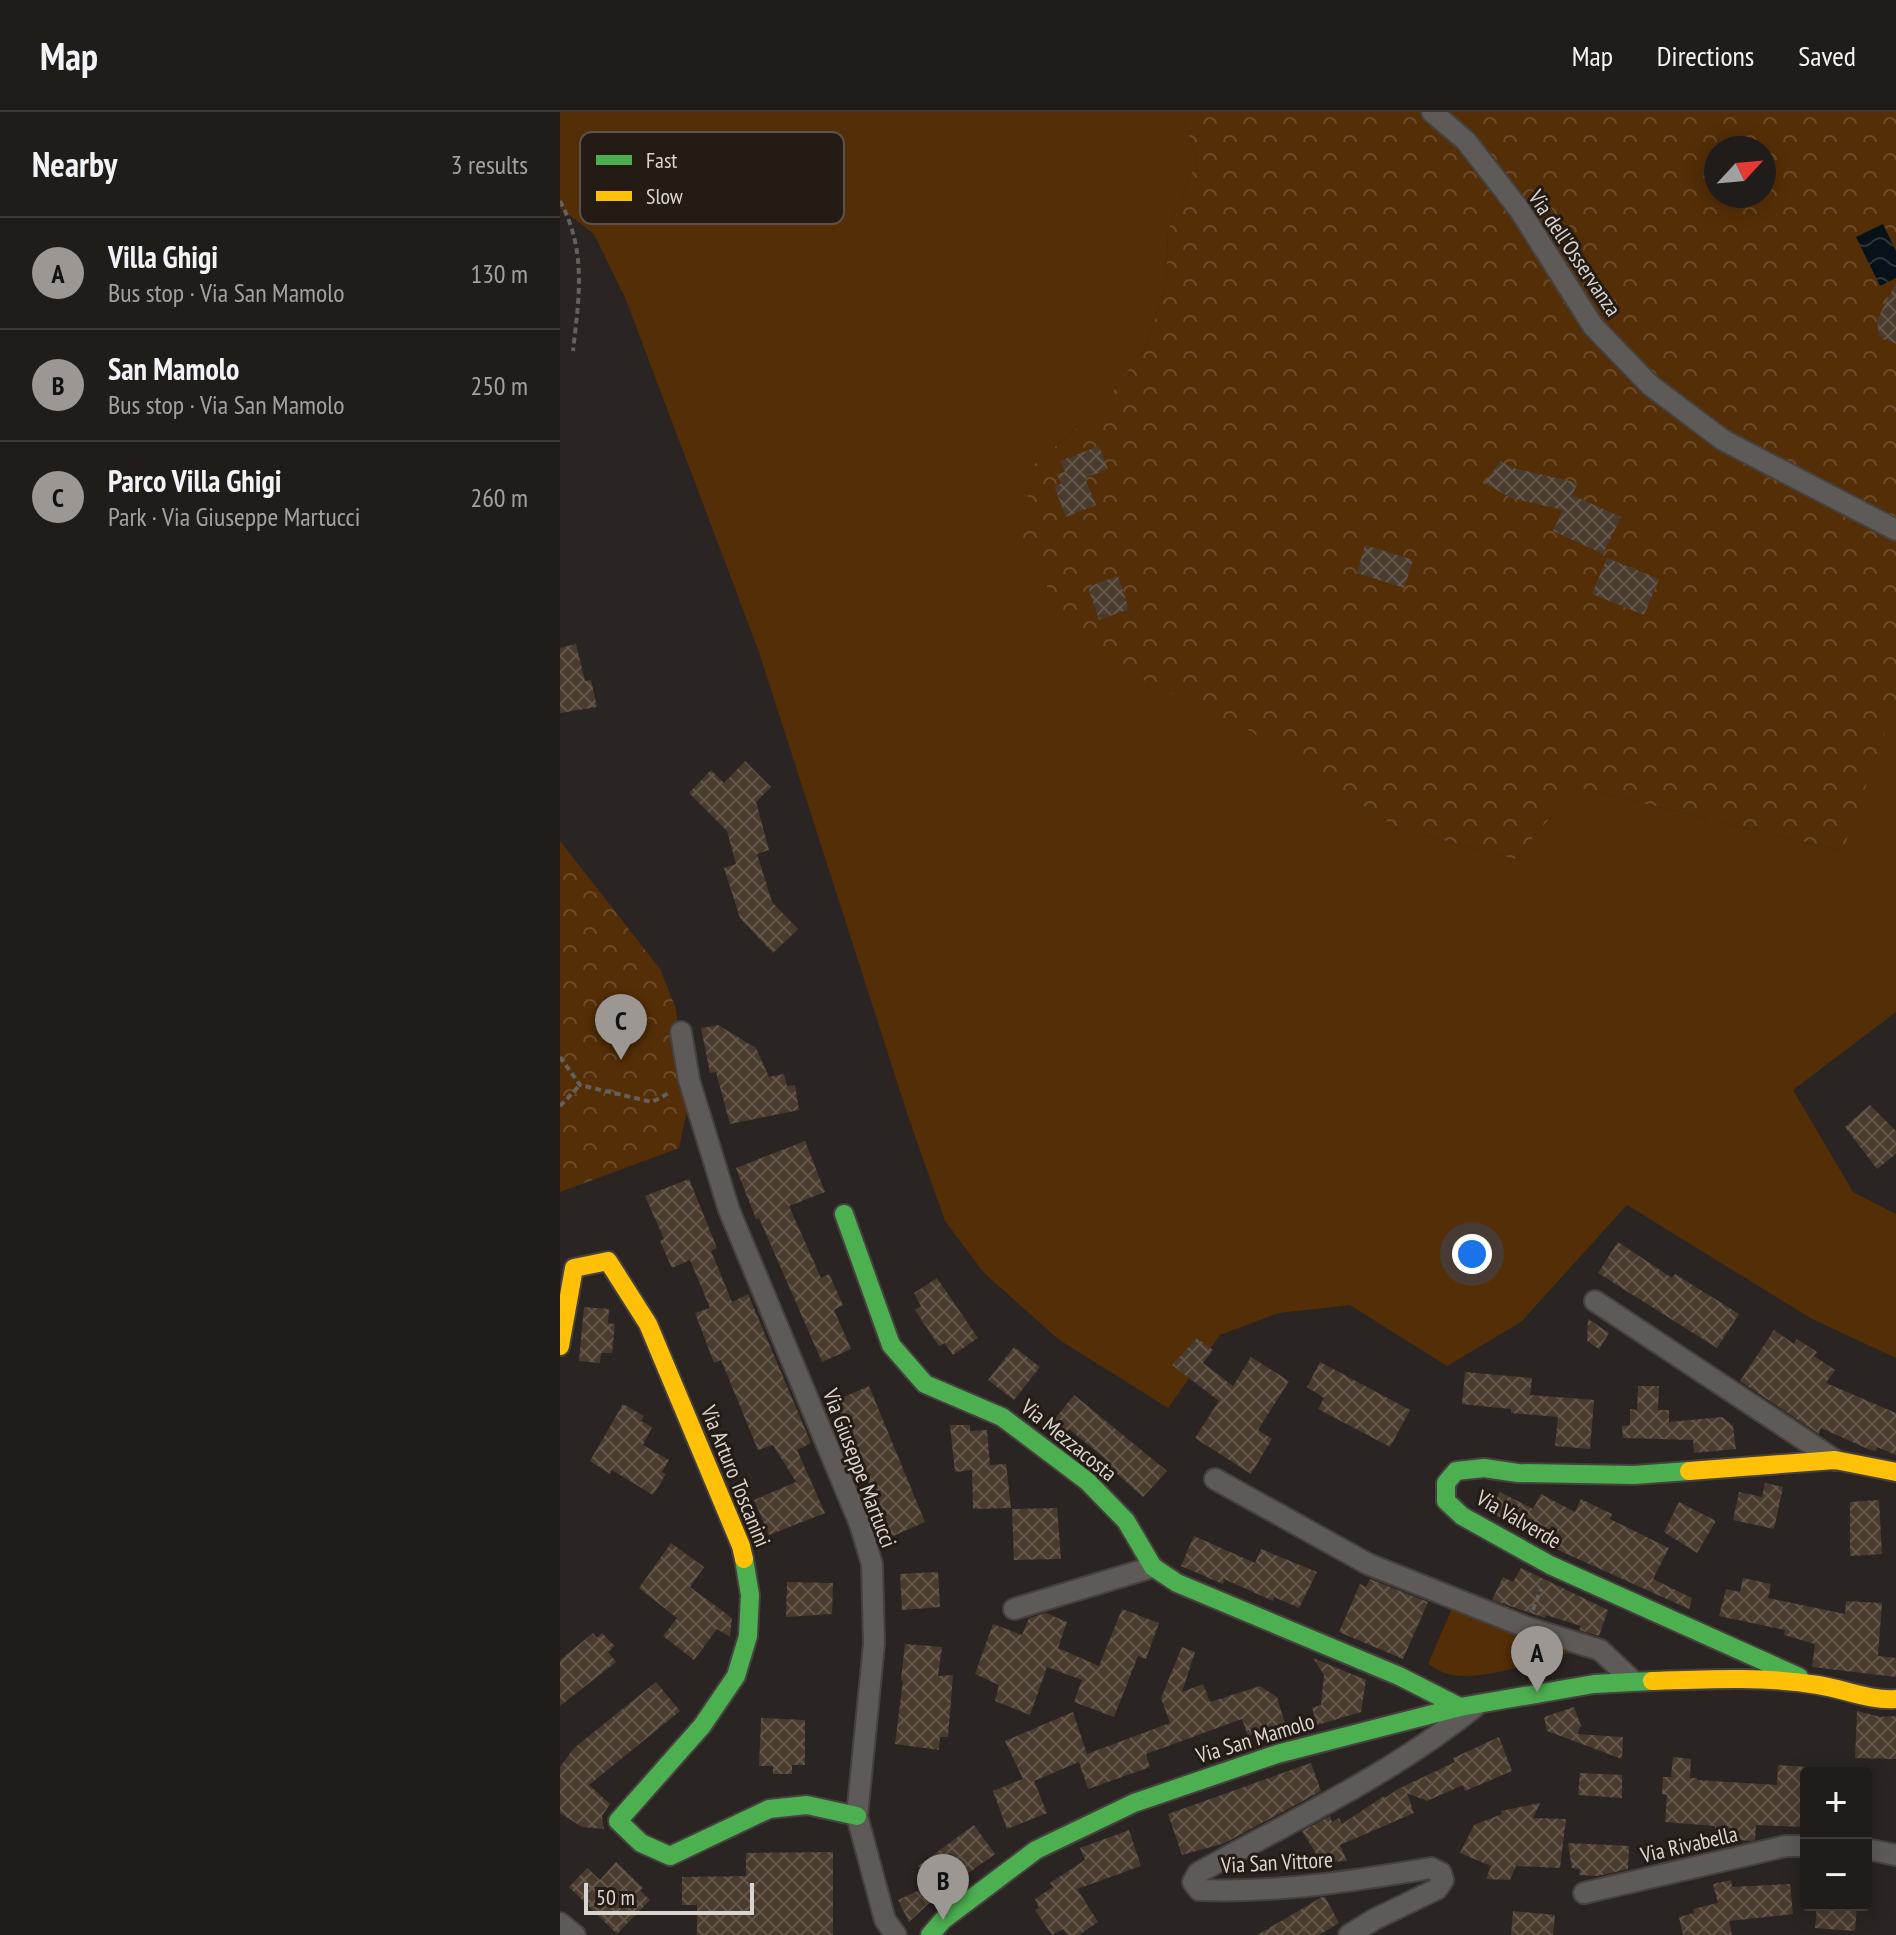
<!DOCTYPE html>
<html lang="en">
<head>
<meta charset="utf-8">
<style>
  :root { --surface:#201c1a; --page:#2d2927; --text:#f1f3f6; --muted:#a2a1a2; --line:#3d3a39; --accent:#9c9793 }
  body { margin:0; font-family:"PT Sans Narrow",sans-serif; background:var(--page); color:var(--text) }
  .controls { position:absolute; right:24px; bottom:24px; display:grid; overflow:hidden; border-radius:8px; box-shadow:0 4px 20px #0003 }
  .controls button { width:72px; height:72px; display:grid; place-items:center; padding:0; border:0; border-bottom:2px solid var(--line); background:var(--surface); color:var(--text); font:40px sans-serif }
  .compass { position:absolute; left:1144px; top:24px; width:72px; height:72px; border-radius:50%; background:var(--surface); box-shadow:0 4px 20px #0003; rotate:64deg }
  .scale { position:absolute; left:24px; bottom:20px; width:170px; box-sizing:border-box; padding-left:8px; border:4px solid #dad4d0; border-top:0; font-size:22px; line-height:28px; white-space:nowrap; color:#dad4d0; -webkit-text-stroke:6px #231b14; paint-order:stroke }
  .you { position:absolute; left:912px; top:1142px; width:28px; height:28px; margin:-20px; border:6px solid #fff; border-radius:50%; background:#1a73e8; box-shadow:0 0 0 12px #1a73e833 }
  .badge { display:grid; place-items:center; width:52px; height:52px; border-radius:50%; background:var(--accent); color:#111; font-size:26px; font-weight:700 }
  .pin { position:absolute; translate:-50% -66px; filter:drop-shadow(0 2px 4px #0008) }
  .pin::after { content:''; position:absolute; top:42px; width:28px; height:24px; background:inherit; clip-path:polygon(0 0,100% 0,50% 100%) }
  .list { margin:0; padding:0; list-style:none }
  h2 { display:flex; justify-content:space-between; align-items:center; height:104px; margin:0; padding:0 32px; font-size:34px }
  h2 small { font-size:26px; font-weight:400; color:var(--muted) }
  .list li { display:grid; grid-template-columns:52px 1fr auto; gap:24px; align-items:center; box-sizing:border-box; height:112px; padding:0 32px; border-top:2px solid var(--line) }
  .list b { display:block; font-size:30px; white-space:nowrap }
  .list p { margin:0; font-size:26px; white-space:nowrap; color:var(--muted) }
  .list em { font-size:26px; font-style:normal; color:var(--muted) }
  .map { position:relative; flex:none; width:1336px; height:1823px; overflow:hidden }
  header { display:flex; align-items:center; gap:48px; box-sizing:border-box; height:112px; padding:0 40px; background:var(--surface); border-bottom:2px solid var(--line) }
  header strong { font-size:38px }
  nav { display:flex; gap:44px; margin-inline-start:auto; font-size:28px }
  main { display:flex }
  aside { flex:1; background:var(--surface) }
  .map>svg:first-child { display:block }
</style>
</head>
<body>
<header>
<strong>Map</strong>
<nav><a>Map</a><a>Directions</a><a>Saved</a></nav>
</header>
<main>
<aside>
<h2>Nearby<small>3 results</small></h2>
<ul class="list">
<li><span class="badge">A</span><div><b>Villa Ghigi</b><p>Bus stop · Via San Mamolo</p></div><em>130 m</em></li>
<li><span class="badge">B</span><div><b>San Mamolo</b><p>Bus stop · Via San Mamolo</p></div><em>250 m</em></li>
<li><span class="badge">C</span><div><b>Parco Villa Ghigi</b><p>Park · Via Giuseppe Martucci</p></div><em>260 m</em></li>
</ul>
</aside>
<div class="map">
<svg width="1336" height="1823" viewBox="0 0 1336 1823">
  <defs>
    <pattern id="park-crowns" width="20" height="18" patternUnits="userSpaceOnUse" patternTransform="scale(2)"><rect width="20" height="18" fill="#542e07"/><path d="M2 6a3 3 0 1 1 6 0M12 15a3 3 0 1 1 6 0" fill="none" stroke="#6c4b2a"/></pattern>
    <pattern id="water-waves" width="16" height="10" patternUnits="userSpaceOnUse" patternTransform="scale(2)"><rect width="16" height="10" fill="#071218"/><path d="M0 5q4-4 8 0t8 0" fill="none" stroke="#2b3439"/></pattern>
    <pattern id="building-cross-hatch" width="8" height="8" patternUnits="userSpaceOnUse" patternTransform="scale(2)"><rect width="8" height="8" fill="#493b2e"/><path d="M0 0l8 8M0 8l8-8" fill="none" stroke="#63564b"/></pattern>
  </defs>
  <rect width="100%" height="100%" fill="#2a2522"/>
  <g fill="#542e07">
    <path d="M0,0H620L638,46L608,118L606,170L588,231L540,297L472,354L688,618L837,716L955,747L1016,675L1282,739L1336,588V900L1233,978L1293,1080L1336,1102V1246L1252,1207L1067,1093L961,1210L887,1254L790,1193L719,1201L660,1223L608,1296L498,1227L424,1161L385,1109L349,1007L199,540L66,188L34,122L0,96Z"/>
    <path d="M896,1487L1017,1530L1010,1541C977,1549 916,1572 885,1561C879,1559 873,1555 868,1552Z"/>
  </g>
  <g fill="url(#park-crowns)" fill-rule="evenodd">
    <path d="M620,0H1336V588L1283,739L1016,675L955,747L837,716L688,618L521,538L462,428L472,354L540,297L588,231L606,170L608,118L638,46ZM1156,36H1204V84H1156Z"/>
    <path d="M0,729L100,857L116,897L127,998L119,1036L0,1080Z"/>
  </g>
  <path fill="url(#water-waves)" d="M1323,112L1336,139V166L1320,174L1296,125Z"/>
  <g fill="url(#building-cross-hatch)">
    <path d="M1336,171V232L1319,224L1317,208Z"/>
    <path d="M539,334L548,357L525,366L536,393L506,405L494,374L501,372L497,362L505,360L500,349Z"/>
    <path d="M940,349L953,356L1018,371L1012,383L1061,405L1043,442L993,419L1003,398L951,386L925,371Z"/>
    <path d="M805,433L853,448L844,476L797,461Z"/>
    <path d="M1047,446L1099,467L1084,503L1032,482Z"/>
    <path d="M558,464L569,497L539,508L528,475Z"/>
    <path d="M16,532L25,569L31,568L37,595L0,601V536Z"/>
    <path d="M185,649L211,675L196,690L209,738L197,742L212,790L238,817L213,841L180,806L164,756L176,752L167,719L129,681L151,658L164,671Z"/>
    <path d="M158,913L196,936L209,965L224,962L227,974L235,973L239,998L170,1012L156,960L150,961L141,916Z"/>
    <path d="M1310,993L1336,1019V1042L1317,1057L1285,1015Z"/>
    <path d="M245,1029L265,1080L229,1094L261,1166L269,1162L283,1193L274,1198L291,1237L262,1250L199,1106L196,1107L176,1056Z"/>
    <path d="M129,1067L157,1136L151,1139L172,1190L188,1182L251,1331L237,1338L265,1401L209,1423L194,1388L236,1370L213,1333L198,1338L161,1248L154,1251L135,1201L150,1196L130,1148L112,1156L100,1129L104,1127L85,1084Z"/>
    <path d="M1058,1130L1112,1166L1115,1162L1179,1202L1157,1236L1038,1161Z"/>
    <path d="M377,1166L418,1226L393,1243L385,1231L379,1234L355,1198L361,1194L354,1181Z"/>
    <path d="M24,1195L49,1197L48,1211L55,1212L52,1241H41L40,1251L19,1249Z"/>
    <path d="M1028,1207L1049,1221L1039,1237L1027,1229Z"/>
    <path d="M1214,1218L1234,1232L1237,1227L1257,1240L1254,1244L1275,1258L1266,1271L1336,1301V1343L1317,1335L1316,1339L1308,1337L1261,1316L1259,1322L1180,1269Z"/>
    <path d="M637,1226L653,1238L643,1251L673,1274L691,1245L729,1269L698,1318L712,1327L691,1362L635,1326L659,1289L612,1253Z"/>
    <path d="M454,1235L480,1255L454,1288L428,1268Z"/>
    <path d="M760,1250L850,1298L830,1335L758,1297L764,1286L747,1275Z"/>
    <path d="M905,1260L972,1266L970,1283L1034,1288L1030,1337L995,1334L998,1305L951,1301V1297L902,1292Z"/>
    <path d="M309,1274L365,1410L331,1425L275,1289Z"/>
    <path d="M1078,1274H1099L1098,1298H1109V1310L1162,1305L1173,1314L1176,1337L1134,1341L1133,1328L1063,1326L1062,1314L1070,1313V1297L1077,1298Z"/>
    <path d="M514,1283L607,1359L583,1385L545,1351L547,1348L509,1317L507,1320L493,1309Z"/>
    <path d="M63,1292L84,1304L81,1309L92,1315L83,1333L109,1348L102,1360L106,1362L93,1383L52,1358L50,1362L30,1349Z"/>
    <path d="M390,1313H410V1319L427,1318L430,1353L446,1352L451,1396L413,1397L412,1358L395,1360Z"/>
    <path d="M1205,1371L1223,1375L1214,1417L1173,1408L1179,1380L1202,1385Z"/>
    <path d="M940,1380L973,1397L981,1382L1015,1400L1021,1387L1052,1402L1050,1407L1109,1436L1093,1467L1132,1486L1129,1497L998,1438L930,1400Z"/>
    <path d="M1319,1388L1322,1442L1290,1444V1390Z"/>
    <path d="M1119,1390L1156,1409L1137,1441L1104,1420Z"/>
    <path d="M497,1396L501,1447L454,1448L452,1397Z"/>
    <path d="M634,1424L695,1451L701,1437L757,1460L739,1496L714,1485L713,1489L664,1467L663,1472L621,1454Z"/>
    <path d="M111,1431L144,1455L130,1475L172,1506L170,1525L157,1517L134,1548L103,1524L117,1506L79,1476Z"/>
    <path d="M961,1456L1048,1498L1039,1524L1019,1518L1021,1514L986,1503L985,1506L932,1488L943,1465L953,1470Z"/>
    <path d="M378,1460L380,1495L342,1498L340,1462Z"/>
    <path d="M1183,1466L1211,1472L1208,1486L1285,1502L1286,1489L1322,1491L1318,1544L1336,1546V1565L1252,1555L1255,1532L1224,1523L1225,1518L1159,1504L1166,1477L1180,1480Z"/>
    <path d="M810,1467L868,1490L843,1547L779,1520L800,1472L806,1475Z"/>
    <path d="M227,1470L273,1471L272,1502L226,1505Z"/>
    <path d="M562,1497L599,1511L586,1547L578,1544L554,1605L514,1590L522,1568L487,1555L470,1603L435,1589L439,1573L415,1562L433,1512L462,1523L469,1506L486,1501L507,1510L498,1536L539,1554Z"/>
    <path d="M33,1521L37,1526L42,1521L55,1534L48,1540L56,1550L0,1594V1548Z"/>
    <path d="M345,1532L382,1535L378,1564L393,1563L388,1625H380L379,1638L335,1632L343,1569L341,1568Z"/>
    <path d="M622,1535L635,1540L622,1580L643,1572L650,1590L700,1574L717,1585L725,1612L688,1624L682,1607L586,1642L590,1655L528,1677L519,1650L474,1669L487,1701L447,1717L433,1679L463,1667L445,1629L513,1600L527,1642L610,1611L601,1586Z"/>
    <path d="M753,1546L806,1568L801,1600L757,1613L752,1596L761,1593L764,1563Z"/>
    <path d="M96,1570L120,1599L29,1673L50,1692L42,1704L44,1717L22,1715L0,1701V1655L14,1636Z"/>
    <path d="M1014,1595L1021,1614L1017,1622L1063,1625L1062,1647L987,1619L984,1605Z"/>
    <path d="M1297,1599L1321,1605L1336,1604V1647L1295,1646Z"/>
    <path d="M201,1606L245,1608V1653H232V1662H213V1654H199Z"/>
    <path d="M939,1625L952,1659L905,1679L903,1673L867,1689L847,1681L854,1701L780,1733L787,1749L761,1750L742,1719L770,1704L772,1710L779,1706L782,1712L824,1684L825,1686L838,1677L895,1650L893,1646Z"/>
    <path d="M1113,1645L1131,1647L1130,1666H1137V1668L1217,1673L1218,1653L1246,1655V1715L1196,1713L1195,1728L1192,1729L1155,1726V1714L1105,1710L1107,1683L1102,1682L1103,1665H1113L1111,1664Z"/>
    <path d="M751,1651L761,1679L665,1731L622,1743L608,1702Z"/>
    <path d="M1020,1661L1062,1663V1686L1018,1683Z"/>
    <path d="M980,1691L973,1706L1006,1707L1000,1756L956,1754L950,1768L926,1767L931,1754L900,1741L914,1713L942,1702L941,1699Z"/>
    <path d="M414,1713L435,1742L379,1782L349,1810L338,1788L372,1772L358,1754Z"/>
    <path d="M569,1718L581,1754L517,1777L538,1810L519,1823H507L503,1817L492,1823L475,1798L479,1796L475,1787L493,1775L490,1771L525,1748L520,1736Z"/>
    <path d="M1008,1731L1069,1734L1068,1757L1038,1764L1019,1763L1020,1757L1012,1756Z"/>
    <path d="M273,1740V1823H137V1793H122V1765L186,1764V1741Z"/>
    <path d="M56,1750L83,1776L80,1778L90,1788L57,1822L9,1775L27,1756L40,1768Z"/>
    <path d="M1171,1768L1172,1775L1230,1772L1233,1802L1169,1809L1172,1823H1123L1119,1805L1134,1801L1133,1797L1158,1791L1153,1772Z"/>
    <path d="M762,1785H765L779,1811L759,1823H697Z"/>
    <path d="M1257,1793H1297L1295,1819L1255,1816Z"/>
    <path d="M953,1799L995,1803L993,1823H951Z"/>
  </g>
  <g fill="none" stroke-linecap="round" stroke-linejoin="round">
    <defs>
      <g id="street">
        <path d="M872,0L906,29L959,97L1033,214L1090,273L1163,328L1336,418"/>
        <path d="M121,920L129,968L169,1098L300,1412L312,1452L314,1532L297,1704L325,1808L336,1823"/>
        <path d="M1035,1189L1275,1348"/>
        <path d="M655,1367L808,1452L966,1515L1040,1538L1072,1568"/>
        <path d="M454,1497L593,1455"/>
        <path d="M1306,1737L1336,1743"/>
        <path d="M1024,1781L1226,1734H1246"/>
        <path d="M0,1811L15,1823"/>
        <path d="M789,1823L815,1807L877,1777L883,1768L881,1761L871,1756C794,1769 718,1781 639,1778L633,1770L638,1761C733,1708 832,1662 916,1594"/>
      </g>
      <g id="fast">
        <path d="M284,1102L331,1233L365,1272L442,1305L527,1369L566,1409L593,1455L617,1471L839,1564L900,1595"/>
        <path d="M1129,1359L1074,1363L958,1361L924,1356L896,1359L886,1371V1389L902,1404L990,1453L1239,1565"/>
        <path d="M184,1447L190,1483L188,1524L176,1564L142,1614L58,1709L81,1731L110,1744L209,1697L247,1693L297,1704"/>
        <path d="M370,1823L383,1808L476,1738L574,1691L717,1642L900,1595L1034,1572L1092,1569"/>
      </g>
      <g id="slow">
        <path d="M0,1234L14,1156L48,1149L88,1212L181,1434L184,1447"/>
        <path d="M1129,1359L1275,1348L1336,1360"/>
        <path d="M1092,1569C1147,1567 1203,1564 1258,1573C1284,1577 1310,1589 1336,1587"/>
      </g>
    </defs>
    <use href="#street" stroke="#46413f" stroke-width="24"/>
    <use href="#fast" stroke="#46413f" stroke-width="22"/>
    <use href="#slow" stroke="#46413f" stroke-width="22"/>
    <g stroke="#63605d" stroke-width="4" stroke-dasharray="6 4" stroke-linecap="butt">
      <path d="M0,89C27,139 19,185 13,239"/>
      <path d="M0,945L20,973L92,990L111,980"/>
      <path d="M0,994L20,973"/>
      <path d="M973,1498L981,1477"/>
    </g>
    <use href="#street" stroke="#5d5a57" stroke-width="20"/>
    <use href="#fast" stroke="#4caf50" stroke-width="18"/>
    <use href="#slow" stroke="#ffc107" stroke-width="18"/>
  </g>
  <g text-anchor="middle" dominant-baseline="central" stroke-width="6" stroke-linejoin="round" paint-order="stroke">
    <g font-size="22" fill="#dad4d0" stroke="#231b14">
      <text transform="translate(1015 141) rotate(56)">Via dell'Osservanza</text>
      <text transform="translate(509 1328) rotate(39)">Via Mezzacosta</text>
      <text transform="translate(300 1356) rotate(69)">Via Giuseppe Martucci</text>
      <text transform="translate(176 1364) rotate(68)">Via Arturo Toscanini</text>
      <text transform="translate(959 1407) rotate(30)">Via Valverde</text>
      <text transform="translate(695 1626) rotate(-17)">Via San Mamolo</text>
      <text transform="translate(1129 1732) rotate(-13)">Via Rivabella</text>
      <text transform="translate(717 1750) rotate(-3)">Via San Vittore</text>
    </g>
  </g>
  <rect x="20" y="20" width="264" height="92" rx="12" fill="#231b14" stroke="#5a524c" stroke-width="2"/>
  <rect x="36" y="43" width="36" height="10" fill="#4caf50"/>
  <rect x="36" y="79" width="36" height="10" fill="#ffc107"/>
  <g font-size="22" fill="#dad4d0">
    <text x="86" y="56">Fast</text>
    <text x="86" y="92">Slow</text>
  </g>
</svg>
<div class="controls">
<button>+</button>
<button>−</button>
</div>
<svg class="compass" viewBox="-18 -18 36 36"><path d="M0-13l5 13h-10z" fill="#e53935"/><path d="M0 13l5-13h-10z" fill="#a2a1a2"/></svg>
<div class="scale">50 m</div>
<div class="you"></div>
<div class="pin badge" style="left:977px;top:1580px">A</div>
<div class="pin badge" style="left:383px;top:1808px">B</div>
<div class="pin badge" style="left:61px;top:948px">C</div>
</div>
</main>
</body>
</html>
